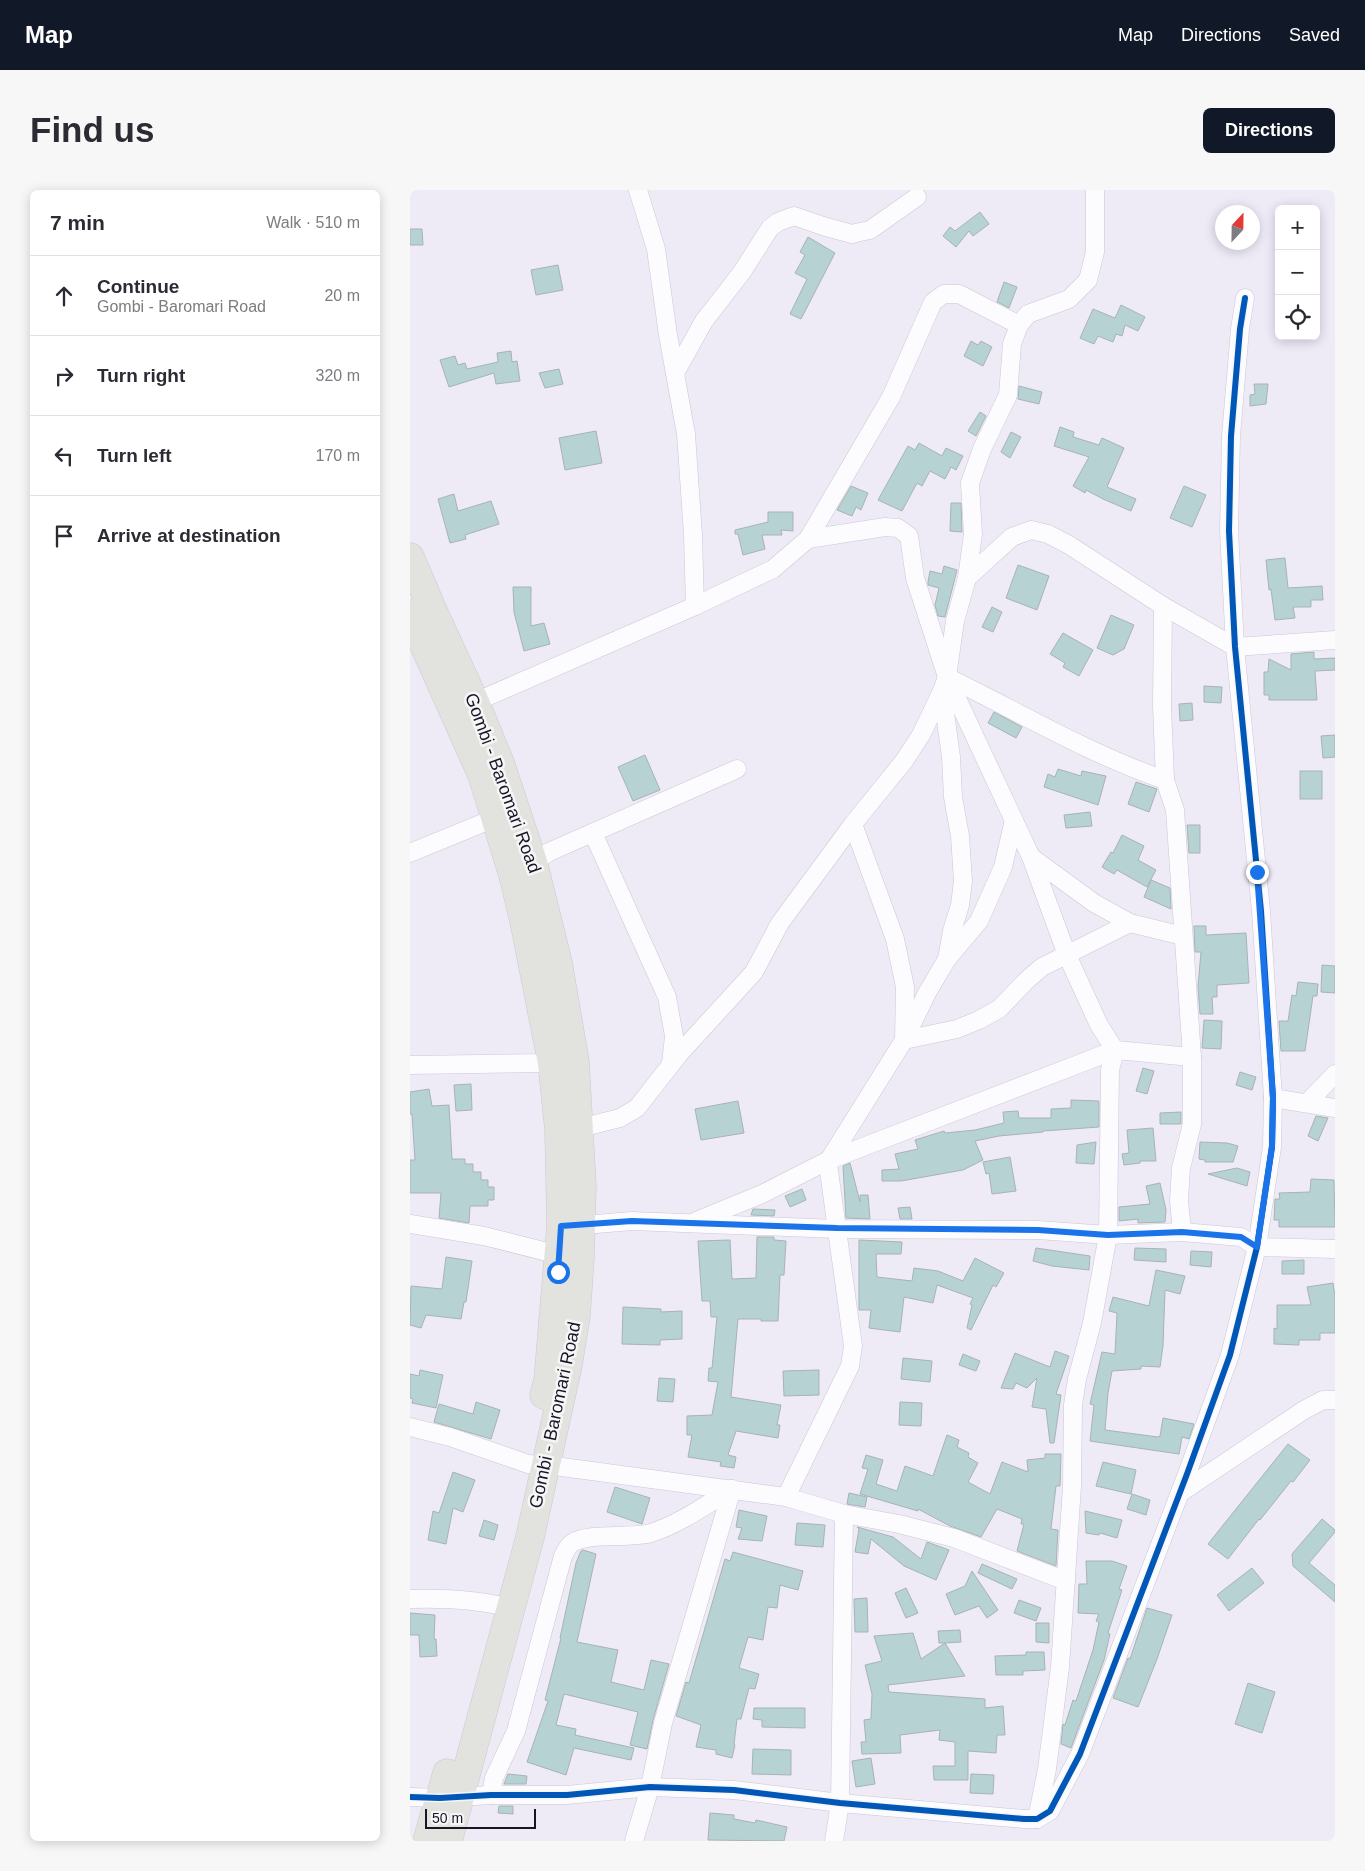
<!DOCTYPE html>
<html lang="en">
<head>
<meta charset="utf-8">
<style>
  :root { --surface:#fff; --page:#f7f7f7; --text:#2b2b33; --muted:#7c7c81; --line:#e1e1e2; --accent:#111827 }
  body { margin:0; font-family:Helvetica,sans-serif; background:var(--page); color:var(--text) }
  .controls { position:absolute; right:15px; top:15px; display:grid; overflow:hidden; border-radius:8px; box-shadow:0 2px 12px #0003 }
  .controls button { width:45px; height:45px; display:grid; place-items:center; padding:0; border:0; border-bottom:1px solid var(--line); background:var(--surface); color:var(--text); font:25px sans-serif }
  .compass { position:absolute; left:805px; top:15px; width:45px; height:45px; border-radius:50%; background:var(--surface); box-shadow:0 2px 12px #0003; rotate:22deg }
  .scale { position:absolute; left:15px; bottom:12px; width:111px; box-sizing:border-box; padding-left:5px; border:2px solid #1a1427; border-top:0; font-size:14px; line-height:18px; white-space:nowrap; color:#1a1427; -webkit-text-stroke:4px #f6f6f6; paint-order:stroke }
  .stop { position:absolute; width:15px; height:15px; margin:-11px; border:4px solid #1a73e8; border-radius:50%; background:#fff }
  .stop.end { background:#1a73e8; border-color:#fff; box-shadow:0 1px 5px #0008 }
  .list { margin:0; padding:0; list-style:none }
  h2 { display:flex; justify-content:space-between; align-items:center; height:65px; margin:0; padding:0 20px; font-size:21px }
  h2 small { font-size:16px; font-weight:400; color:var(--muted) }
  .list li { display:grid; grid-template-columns:32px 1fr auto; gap:15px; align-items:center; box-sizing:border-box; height:80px; padding:0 20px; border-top:1px solid var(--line) }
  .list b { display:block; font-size:19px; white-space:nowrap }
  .list p { margin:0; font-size:16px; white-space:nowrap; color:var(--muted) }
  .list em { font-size:16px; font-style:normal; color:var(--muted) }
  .icon { flex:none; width:28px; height:28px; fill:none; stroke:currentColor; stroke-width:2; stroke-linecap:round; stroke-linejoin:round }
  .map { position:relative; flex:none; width:925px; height:1651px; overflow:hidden; border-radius:8px }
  header { display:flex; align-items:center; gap:30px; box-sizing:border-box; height:70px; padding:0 25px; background:var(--accent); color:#fff }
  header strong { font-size:24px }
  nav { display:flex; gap:28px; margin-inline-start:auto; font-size:18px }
  .intro { display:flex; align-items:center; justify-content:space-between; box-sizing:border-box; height:120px; padding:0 30px }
  h1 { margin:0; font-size:35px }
  .button { padding:12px 22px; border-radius:8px; background:var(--accent); color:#fff; font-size:18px; font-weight:700 }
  main { display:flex; gap:30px; padding:0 30px }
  aside { flex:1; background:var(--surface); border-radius:8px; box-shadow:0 2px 12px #0003 }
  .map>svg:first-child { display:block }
</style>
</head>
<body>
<header>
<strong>Map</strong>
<nav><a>Map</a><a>Directions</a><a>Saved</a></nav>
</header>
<div class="intro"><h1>Find us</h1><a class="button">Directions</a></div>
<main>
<aside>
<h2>7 min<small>Walk · 510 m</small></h2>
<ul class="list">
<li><svg class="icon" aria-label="ahead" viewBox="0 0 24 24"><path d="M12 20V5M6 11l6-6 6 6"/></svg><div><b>Continue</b><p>Gombi - Baromari Road</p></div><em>20 m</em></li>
<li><svg class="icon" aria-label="right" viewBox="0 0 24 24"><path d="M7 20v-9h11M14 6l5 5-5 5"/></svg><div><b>Turn right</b></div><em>320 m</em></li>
<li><svg class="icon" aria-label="left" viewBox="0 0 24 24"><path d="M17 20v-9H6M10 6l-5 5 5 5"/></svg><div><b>Turn left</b></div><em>170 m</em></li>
<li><svg class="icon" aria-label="arrive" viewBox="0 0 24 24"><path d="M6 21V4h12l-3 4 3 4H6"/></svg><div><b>Arrive at destination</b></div></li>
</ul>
</aside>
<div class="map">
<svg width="925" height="1651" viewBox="0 0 925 1651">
  <rect width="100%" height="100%" fill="#eeeaf6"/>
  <g fill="#b7d2d3" stroke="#a7b3b6">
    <path d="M570,22L579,34L563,46L559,41L546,57L533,46L540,37L545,41Z"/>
    <path d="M0,39H12L13,55H0Z"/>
    <path d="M398,47L425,63L391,129L380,124L397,89L385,83L395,65L390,62Z"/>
    <path d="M148,75L153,100L126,105L121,80Z"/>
    <path d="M594,92L607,97L599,118L587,112Z"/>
    <path d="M711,115L735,127L728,141L715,135L712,146L706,144L703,152L688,146L684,154L670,148L683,119L705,128Z"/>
    <path d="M561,151L568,155L571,151L582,157L573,176L554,166Z"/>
    <path d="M101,161L102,172L107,171L110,191L86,194L84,183L39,197L30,170L45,166L48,175L55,173L57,179L88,172L87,163Z"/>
    <path d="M149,179L153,194L135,198L129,183Z"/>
    <path d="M844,194H858L856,214L840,216V205L845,204Z"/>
    <path d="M609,196L632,202L629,214L608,209Z"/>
    <path d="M570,222L576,226L566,246L558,241Z"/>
    <path d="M650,237L664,242L663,247L689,255L692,248L714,258L697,297L726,309L721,321L693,309L676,300L675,303L663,296L679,267L644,256Z"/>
    <path d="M186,241L192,273L155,280L149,248Z"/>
    <path d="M601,242L611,247L600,268L591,262Z"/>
    <path d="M509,253L532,266L536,258L553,266L546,280L541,277L535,289L520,281L512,296L507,293L492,321L468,310L498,256L505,260Z"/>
    <path d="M441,296L458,303L451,320L446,317L442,326L427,320Z"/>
    <path d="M774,296L796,305L782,337L760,328Z"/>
    <path d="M44,304L48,321L81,311L89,334L55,345L56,349L40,353L28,309Z"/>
    <path d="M541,313H551L552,342L540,341Z"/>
    <path d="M358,322H383V341L371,340L372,345H352L355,359L333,365L328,344H325V340L358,332Z"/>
    <path d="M875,368L878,398L912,396L913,410H901V417H883L885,428L865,430L861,399L859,400L856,370Z"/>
    <path d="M608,375L639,386L627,420L596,408Z"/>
    <path d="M534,376L547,380L535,427L528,426L525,415L529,398L518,395V392L520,381L532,384Z"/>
    <path d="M103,397H121V436L134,433L140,454L114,461L104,422Z"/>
    <path d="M582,417L592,422L583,442L572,437Z"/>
    <path d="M701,425L724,435L714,459L703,465L687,458Z"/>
    <path d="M653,443L683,460L669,486L653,477L655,473L640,464Z"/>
    <path d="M904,462V469L925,468V480L905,481L907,510H859V505H854V482H858L859,469L881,480V464Z"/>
    <path d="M794,496L812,497L811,513L794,512Z"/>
    <path d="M782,513L783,530L770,531L769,514Z"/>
    <path d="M584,522L612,537L606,548L578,533Z"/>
    <path d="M925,545V567L913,568L911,546Z"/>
    <path d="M235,565L250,600L223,611L208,577Z"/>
    <path d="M648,579L671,586L672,581L696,586L688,615L634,597L638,584L645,587Z"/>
    <rect x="890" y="581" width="22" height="28"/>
    <path d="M726,592L747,599L739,622L718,614Z"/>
    <path d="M680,622L682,636L656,638L654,625Z"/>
    <path d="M777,635H790V663H779Z"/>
    <path d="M712,645L734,656L728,670L746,680L737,697L707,680L704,684L692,677L701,662L703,663Z"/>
    <path d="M741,690L760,698L761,719L734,707Z"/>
    <path d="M784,736H796V745L836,743L839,793L807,795V807H802L803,824H790L788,796L791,762H785Z"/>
    <path d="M912,775L925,776V803L911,802Z"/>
    <path d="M888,792L908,794L907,806H903L895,861H871L869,831H878L882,805L886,806Z"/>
    <path d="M794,830L812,831L811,859L792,858Z"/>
    <path d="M733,878L744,881L737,904L726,901Z"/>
    <path d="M830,882L846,887L842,900L826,895Z"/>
    <path d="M61,894L62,920L46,921L44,895Z"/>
    <path d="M19,899L22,916L39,915L42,969H55V974H63V982H71V990H78V997H84V1010H78V1016H60L59,1033L29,1028L31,1003H0V970H5L2,924H0V902Z"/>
    <path d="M661,910L689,911V937L633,941V942L589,946L565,951L573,970L553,980L491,991H472V980L489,979L485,964L508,959L505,950L534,941L535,943L565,940L594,933L593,922L608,921L609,928H641V919L661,918Z"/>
    <path d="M328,911L334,943L291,950L285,919Z"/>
    <path d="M771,922V934H750V923Z"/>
    <path d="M906,926L918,928L908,951L898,946Z"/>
    <path d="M743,938L746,971H730V973L714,975L712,964L719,963L717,940Z"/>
    <path d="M686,952L684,974L666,973L667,955Z"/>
    <path d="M790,952L817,953L828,956L823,972H795V970L789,969Z"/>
    <path d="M600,967L606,1001L582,1004L579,983L576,984L573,972Z"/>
    <path d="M440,973L450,1012V1005H458L460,1029L436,1028L433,976Z"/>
    <path d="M827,978L840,982L837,996L798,984Z"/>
    <path d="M901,989L924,990L925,1037H869V1030H864L865,1009H870L869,1003L900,1002Z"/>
    <path d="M750,993L756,1020L755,1032L728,1033V1029L709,1031V1017L740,1014L736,996Z"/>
    <path d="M392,999L396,1010L380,1017L375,1006Z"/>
    <path d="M500,1017L502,1029H490L488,1018Z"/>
    <path d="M343,1019L365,1020L364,1026L341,1025Z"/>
    <path d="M347,1047H364V1050L376,1051L374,1085H370L368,1131H351V1129H328L321,1207L371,1215L367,1235H370L368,1248L326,1241L318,1265L326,1267L324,1278L310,1276L311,1272L278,1267L282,1245H277V1226L302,1225L308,1192L298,1191L299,1178H302L307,1127H301L300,1111H292L288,1051L320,1050L322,1089L346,1088Z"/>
    <path d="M449,1050L492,1052L491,1064H466L467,1087L502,1091L504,1078L528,1081L553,1091L565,1068L594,1083L586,1097L583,1095L561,1140L557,1138L562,1115L560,1114L563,1108L527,1095L523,1113L494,1107L490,1142L459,1138L461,1120H449Z"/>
    <path d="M626,1058L680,1066L679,1080L642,1076L623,1071Z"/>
    <path d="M725,1058L756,1059V1072L724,1070Z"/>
    <path d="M781,1061L802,1062L801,1077L780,1075Z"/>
    <path d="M36,1067L62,1071L56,1112H54L51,1129L16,1125L11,1138L0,1135L1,1096L32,1099Z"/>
    <path d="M894,1070V1084H872V1071Z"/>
    <path d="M746,1080L775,1086L770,1104L755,1100L753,1156L750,1177L731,1176V1179L702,1181L698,1203L695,1240L748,1247L750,1246L753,1228L784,1234L779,1249L772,1247L769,1264L680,1251L684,1215L680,1214L692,1162L705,1164L707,1123L699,1121L703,1107L739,1116Z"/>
    <path d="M923,1093L925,1106V1143H910V1150H889V1155L864,1154V1138L867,1139V1115H901L897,1097Z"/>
    <path d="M213,1117L251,1119V1122L272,1121V1149L250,1150V1155L212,1154Z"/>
    <path d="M645,1161L659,1166L646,1204L651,1205L644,1253H640L636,1219L622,1217L627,1188L617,1198L606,1193L603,1199L591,1198L605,1163L640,1177Z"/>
    <path d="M553,1164L570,1171L566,1181L549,1175Z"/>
    <path d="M493,1168L522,1171L520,1192L491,1189Z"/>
    <path d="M10,1180L33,1185L26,1218L2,1213L3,1209L0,1208V1184L9,1186Z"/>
    <path d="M409,1180V1205L374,1206L373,1181Z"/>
    <path d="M249,1188L265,1189L263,1212L247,1211Z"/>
    <path d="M66,1212L90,1220L81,1249L24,1232L29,1214L63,1224Z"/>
    <path d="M490,1212L512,1213L511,1236L489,1235Z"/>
    <path d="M537,1245L549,1250L547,1257L559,1263L558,1267L568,1273L558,1292L580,1304L592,1272L618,1282L617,1270L635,1268V1264H651L650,1296H646L641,1339L648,1340L646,1376L607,1361L614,1334H611L612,1329L587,1319L571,1347L540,1336L508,1319V1321L450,1304L458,1279L452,1278L456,1265L473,1270L466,1294L487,1301L495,1276L523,1286Z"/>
    <path d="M878,1254L900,1270L883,1292L881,1291L850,1330L849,1329L818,1369L798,1354Z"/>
    <path d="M693,1272L726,1280L721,1304L686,1296Z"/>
    <path d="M43,1282L65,1290L53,1322L43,1318L36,1354L18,1350L23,1321L29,1323Z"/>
    <path d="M205,1297L240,1308L232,1334L197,1322Z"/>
    <path d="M439,1303L457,1307L455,1317L437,1314Z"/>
    <path d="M722,1304L740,1310L736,1325L717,1319Z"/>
    <path d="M329,1320L357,1326L352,1351L328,1349L332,1338L326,1337Z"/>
    <path d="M675,1321L712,1330L707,1348L690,1343L689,1345L676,1343Z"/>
    <path d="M912,1329L925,1340V1342L899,1373L925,1395V1412L883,1376L882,1364Z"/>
    <path d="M74,1330L88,1335L84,1350L69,1346Z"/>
    <path d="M387,1333L415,1335L413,1357L385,1355Z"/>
    <path d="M447,1337L483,1347L511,1369L517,1352L539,1360L526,1390L494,1376L461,1349L458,1364L445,1362L449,1339Z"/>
    <path d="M173,1360L186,1364L167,1452L208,1460L201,1492L234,1500L241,1470L259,1474L243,1530L237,1559L220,1555L228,1522L154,1504L146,1535L166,1539L165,1545L224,1558L221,1570L164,1558L156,1585L117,1572L138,1511L135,1510L151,1448H150L166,1373L171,1361Z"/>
    <path d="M323,1362L393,1381L388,1400L370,1395L367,1418L358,1417L353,1450L338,1447L329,1478L349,1484L345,1499L339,1498L331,1529H327L324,1554L325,1555L322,1568L306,1564V1560L286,1557L291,1535L266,1526L276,1492L279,1493L315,1369L320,1371Z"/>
    <path d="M676,1371H702L717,1376L709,1399L712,1400L698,1443L700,1444L694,1470L661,1558L651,1554L653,1534L655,1535L663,1510L666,1511L683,1460L689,1432L686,1431L689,1424L668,1423L669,1394H677Z"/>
    <path d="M572,1374L607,1389L602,1399L568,1383Z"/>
    <path d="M842,1378L854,1393L819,1421L807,1405Z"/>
    <path d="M562,1381L588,1420L577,1428L569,1416L545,1425L536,1404L555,1396Z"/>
    <path d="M496,1398L508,1423L496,1428L485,1403Z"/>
    <path d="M457,1408L458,1442H445L444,1409Z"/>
    <path d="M609,1410L631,1418L626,1431L604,1423Z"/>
    <path d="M737,1418L762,1425L747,1469L728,1517L703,1508L718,1468L720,1469Z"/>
    <path d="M0,1423L25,1425L24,1449H26L27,1466L10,1467L9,1445H0Z"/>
    <path d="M626,1433H639V1453L626,1452Z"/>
    <path d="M550,1440L551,1452L535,1453L555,1486L478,1495L479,1502L575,1509V1518L593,1516L595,1545H587L586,1563L558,1561V1590H524L523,1576H545V1552L529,1550L530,1540L490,1545L491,1563L452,1564L451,1552H456L454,1530L461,1529L462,1504L455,1475L472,1471L464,1446L503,1443L511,1469L535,1453H529L528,1441Z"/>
    <path d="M616,1462H634L635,1480L613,1481V1485H586L585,1466L616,1465Z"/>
    <path d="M838,1493L865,1502L852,1543L825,1534Z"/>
    <path d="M344,1518H395V1538L352,1537V1530L343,1529Z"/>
    <path d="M343,1559L381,1560V1585L342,1584Z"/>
    <path d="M461,1568L465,1594L446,1597L442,1571Z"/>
    <path d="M98,1584L117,1586L116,1594H94Z"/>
    <path d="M561,1584L584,1585L583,1604L560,1603Z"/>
    <path d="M89,1616H103V1624L88,1623Z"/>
    <path d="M300,1623L324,1625V1629L345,1633L346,1630L377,1637L374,1651L298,1650Z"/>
  </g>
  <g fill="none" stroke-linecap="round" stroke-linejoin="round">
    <defs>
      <g id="street">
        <path d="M228,0L246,59L258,145L276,244L283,345L285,416"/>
        <path d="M265,183L294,131L332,82L360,38L368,32L384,26L416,37L442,44L450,42L460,40L507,7"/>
        <path d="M398,349L475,337L488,338L499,346L505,388L537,487L621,667L657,765L689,835L705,860L700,880L698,1045L682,1133L667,1189L663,1215L662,1296L650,1477L637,1579L627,1629"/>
        <path d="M557,388L602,347L621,340L638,344L659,355L753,416L825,457L925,450"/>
        <path d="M753,416L752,516L755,590L765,620L782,867V934L771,978L769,1010L772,1042"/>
        <path d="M537,487C609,522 679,564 755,590"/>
        <path d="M532,501L541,567L543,607L550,646L553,691L550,715L542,741L537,769"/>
        <path d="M65,512L285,416L363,379L398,349L481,207L523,112L534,104H549L609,135"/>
        <path d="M443,634L485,749L495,797L494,850L547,839L569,830L589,819L617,790L632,777L720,733L773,746"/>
        <path d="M183,643L257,807L264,846L261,874"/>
        <path d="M0,663L85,628"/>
        <path d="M621,667L684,713L720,733"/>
        <path d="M123,672L139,662L327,579"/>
        <path d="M0,875L142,873"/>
        <path d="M863,908L925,918"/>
        <path d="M897,913L925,884"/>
        <path d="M170,938L210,928L227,918L270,863L344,782L370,733L443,634L494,571L511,545L532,501L537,487L545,431L557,388L563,344L560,293L572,259L598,205L602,154L609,135L618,124L659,109L678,90L685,62V0"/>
        <path d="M286,1031L352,1004L419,970L705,860L782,867"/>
        <path d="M0,1034L74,1046L149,1065"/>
        <path d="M162,1036L222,1031L427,1039L628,1040L698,1045L772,1042L831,1047L847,1057L925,1059"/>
        <path d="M0,1237L40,1247L118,1274L137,1275L376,1307L434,1324L489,1334L544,1348L656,1391"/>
        <path d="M770,1303L894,1220L913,1210H925"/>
        <path d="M376,1307L440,1176L443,1156L418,974L419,970L494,850L517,803L537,769L569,731L593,677L604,630"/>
        <path d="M0,1409C34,1408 67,1409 100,1418"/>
        <path d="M81,1605L84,1588L106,1541L153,1366C155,1362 158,1356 162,1353C179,1342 219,1349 241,1343C270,1334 297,1314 322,1299"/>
        <path d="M0,1607L30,1608L81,1605H157L240,1597L324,1600L430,1613L614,1629H627L640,1621L670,1564L777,1284L820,1165L847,1057L862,957L863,908L851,721L825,457L819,341L821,246L830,139L835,108"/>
        <path d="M224,1651L240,1597L253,1533L322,1299"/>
        <path d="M424,1651L430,1613L434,1324"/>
      </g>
      <g id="primary">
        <path d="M0,367L23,421L65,512L90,573L123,672L148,773L165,872L172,996L170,1068L166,1126L158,1175L120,1347L38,1651"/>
        <path d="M0,424L72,585L103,685L114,731L142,873L149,940L151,1036L138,1191L134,1205"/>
        <path d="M17,1651L37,1583"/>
      </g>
    </defs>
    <use href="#street" stroke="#cbc7d6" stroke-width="19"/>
    <use href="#primary" stroke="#cbc9d1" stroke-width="29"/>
    <use href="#street" stroke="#fcfcfe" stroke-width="18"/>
    <use href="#primary" stroke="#e2e2de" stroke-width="28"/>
    <defs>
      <path id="cycleway" d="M0,1607L30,1608L81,1605H157L240,1597L324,1600L430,1613L614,1629H627L640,1621L670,1564L777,1284L820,1165L847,1057L862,957L863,908L851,721L825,457L819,341L821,246L830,139L835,108"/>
    </defs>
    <use href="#cycleway" stroke="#f6f6f6" stroke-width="9"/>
    <use href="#cycleway" stroke="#0057b8" stroke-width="6"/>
  </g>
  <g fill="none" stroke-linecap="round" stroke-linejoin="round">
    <path stroke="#1a73e8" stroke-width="6" d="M148,1082L151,1036L222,1031L427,1038L628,1040L698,1045L772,1042L831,1047L847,1057L862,956L863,908L847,682"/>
  </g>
  <g text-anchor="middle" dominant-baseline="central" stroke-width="5" stroke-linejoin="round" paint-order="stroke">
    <g font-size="18" fill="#1a1427" stroke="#f6f6f6">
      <text transform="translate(93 593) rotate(70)">Gombi - Baromari Road</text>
      <text transform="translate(145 1225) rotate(-78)">Gombi - Baromari Road</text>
    </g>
  </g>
</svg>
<div class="controls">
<button>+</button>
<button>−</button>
<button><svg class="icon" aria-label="locate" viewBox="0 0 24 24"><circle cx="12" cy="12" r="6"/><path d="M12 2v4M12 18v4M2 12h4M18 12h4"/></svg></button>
</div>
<svg class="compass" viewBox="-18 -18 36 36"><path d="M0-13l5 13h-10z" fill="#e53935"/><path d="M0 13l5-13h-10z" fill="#7c7c81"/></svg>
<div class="scale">50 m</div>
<div class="stop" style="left:148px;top:1082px"></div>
<div class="stop end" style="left:847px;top:682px"></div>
</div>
</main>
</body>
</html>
